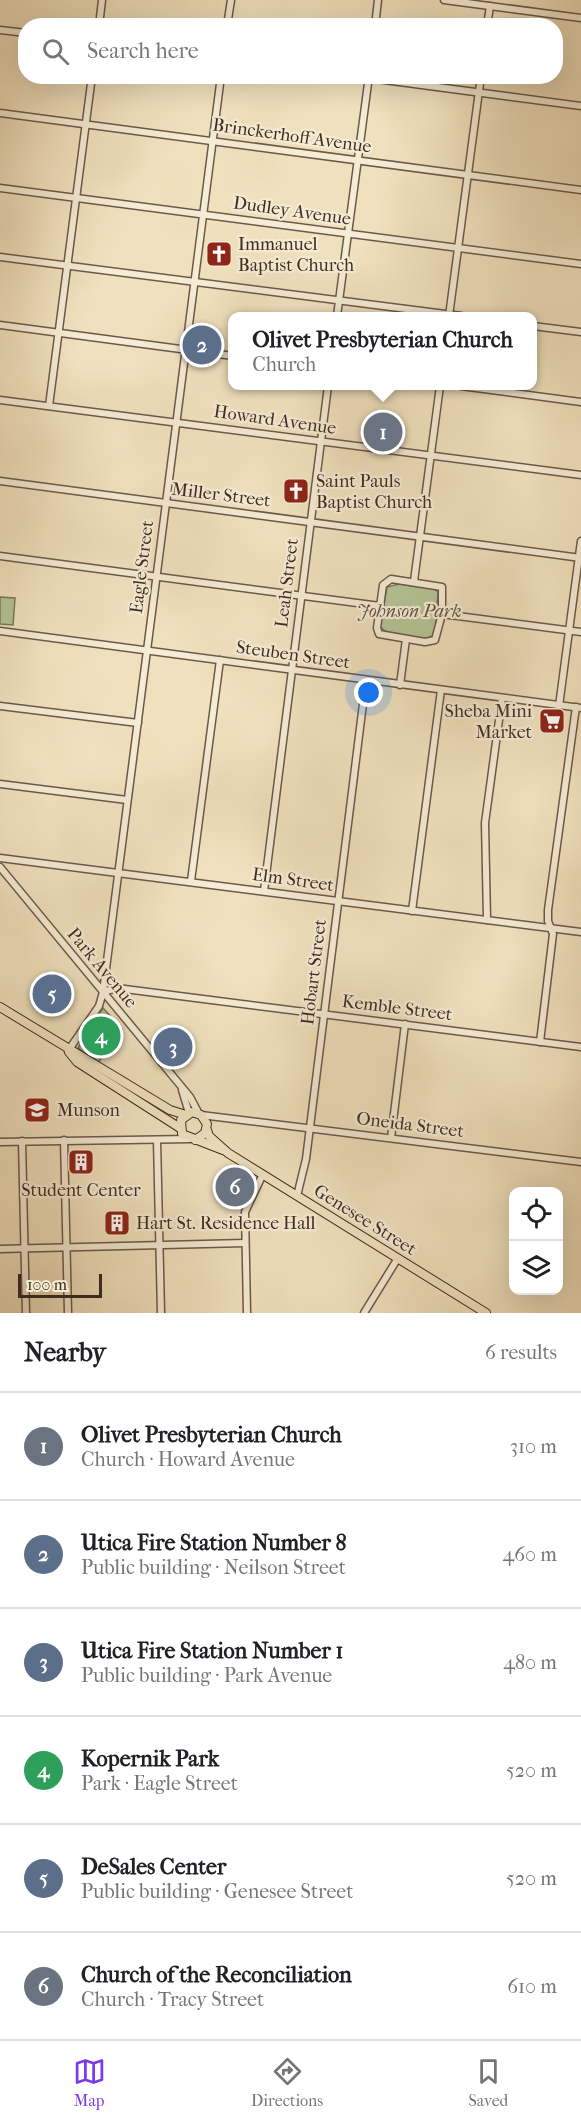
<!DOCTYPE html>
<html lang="en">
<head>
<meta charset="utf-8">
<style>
  :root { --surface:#fff; --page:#f2f2f2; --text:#202124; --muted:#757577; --line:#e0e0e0; --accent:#7c3aed }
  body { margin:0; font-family:"IM FELL French Canon",serif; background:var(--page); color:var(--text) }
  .controls { position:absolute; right:18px; bottom:18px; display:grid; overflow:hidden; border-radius:12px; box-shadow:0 6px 24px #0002 }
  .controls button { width:54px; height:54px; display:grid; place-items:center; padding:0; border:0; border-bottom:2px solid var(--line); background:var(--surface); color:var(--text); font:30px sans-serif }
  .scale { position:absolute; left:18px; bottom:15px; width:84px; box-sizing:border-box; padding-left:6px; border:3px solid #412b20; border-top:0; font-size:16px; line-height:21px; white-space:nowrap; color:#412b20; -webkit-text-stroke:4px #f5ecd5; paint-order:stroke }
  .you { position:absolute; left:369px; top:693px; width:21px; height:21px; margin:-15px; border:4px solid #fff; border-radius:50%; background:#1a73e8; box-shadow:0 0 0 9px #1a73e833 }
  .badge { display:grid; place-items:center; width:39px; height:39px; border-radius:50%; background:var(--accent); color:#fff; font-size:20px; font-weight:700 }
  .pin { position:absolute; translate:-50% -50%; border:3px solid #fff; box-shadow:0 2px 6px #0006 }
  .popup { position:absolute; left:228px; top:312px; width:309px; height:78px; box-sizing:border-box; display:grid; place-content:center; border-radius:12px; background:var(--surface); filter:drop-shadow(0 2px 4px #0005); font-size:20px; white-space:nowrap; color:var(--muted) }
  .popup b { font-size:22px; color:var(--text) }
  .popup::after { content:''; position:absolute; left:50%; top:100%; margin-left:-12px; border:12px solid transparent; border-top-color:var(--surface) }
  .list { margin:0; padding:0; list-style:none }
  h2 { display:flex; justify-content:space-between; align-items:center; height:78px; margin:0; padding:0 24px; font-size:26px }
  h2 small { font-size:20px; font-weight:400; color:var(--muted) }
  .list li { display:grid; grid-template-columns:39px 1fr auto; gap:18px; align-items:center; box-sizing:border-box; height:108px; padding:0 24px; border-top:2px solid var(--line) }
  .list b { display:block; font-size:22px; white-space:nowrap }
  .list p { margin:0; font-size:20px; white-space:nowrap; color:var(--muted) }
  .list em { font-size:20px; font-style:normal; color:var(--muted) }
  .icon { flex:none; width:33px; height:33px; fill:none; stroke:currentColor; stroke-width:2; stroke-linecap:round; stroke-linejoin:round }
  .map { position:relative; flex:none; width:581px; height:1313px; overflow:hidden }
  .search { position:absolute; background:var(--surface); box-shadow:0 6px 24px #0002; left:18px; right:18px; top:18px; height:66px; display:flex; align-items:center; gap:15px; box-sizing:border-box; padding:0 21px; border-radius:24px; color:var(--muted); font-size:22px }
  .sheet { height:726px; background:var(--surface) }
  nav { display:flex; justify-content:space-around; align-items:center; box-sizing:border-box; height:84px; border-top:2px solid var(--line); background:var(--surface); font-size:16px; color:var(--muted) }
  nav a { display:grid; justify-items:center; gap:3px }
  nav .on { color:var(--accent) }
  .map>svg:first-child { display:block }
</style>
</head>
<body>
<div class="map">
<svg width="581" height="1313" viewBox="0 0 581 1313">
  <rect width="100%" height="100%" fill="#f0e1be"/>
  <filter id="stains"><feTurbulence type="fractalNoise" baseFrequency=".00333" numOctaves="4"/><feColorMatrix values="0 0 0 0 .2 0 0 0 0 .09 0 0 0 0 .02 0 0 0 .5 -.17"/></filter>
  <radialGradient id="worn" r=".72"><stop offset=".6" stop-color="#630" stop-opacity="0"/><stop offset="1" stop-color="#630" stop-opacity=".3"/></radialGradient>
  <g fill="#b4c495" stroke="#7a785a" stroke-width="1.5">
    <path d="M399,584L435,589L438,592L435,634C424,643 388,638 380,626L387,587Z"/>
    <path d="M0,597L15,598L13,625L0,624Z"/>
    <path d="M103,1008L122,1029L98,1063L78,1048Z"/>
  </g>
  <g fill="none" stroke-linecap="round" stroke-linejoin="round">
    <defs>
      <g id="minor">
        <path d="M444,0L581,18"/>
        <path d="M99,26L102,0"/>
        <path d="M227,26L231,0"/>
        <path d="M375,26L378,0"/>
        <path d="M487,26L490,6"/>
        <path d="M0,30L26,33"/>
        <path d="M354,76L581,106"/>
        <path d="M0,113L581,190"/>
        <path d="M0,188L581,264"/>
        <path d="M0,257L461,316"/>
        <path d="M337,316L369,76"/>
        <path d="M449,316L481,76"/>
        <path d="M0,325L233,356"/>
        <path d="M533,326L581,332"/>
        <path d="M461,386L581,402"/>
        <path d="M0,400L581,475"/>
        <path d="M49,406L92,76"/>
        <path d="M0,481L581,558"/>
        <path d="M0,556L380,606"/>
        <path d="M391,579L442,587V614L435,640L425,642L379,634L377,628L383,585Z"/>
        <path d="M414,581L440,386"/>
        <path d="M442,614L581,632"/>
        <path d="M0,631L581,708"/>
        <path d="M400,685L406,639"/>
        <path d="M0,706L138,723"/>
        <path d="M559,706L581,541"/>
        <path d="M0,784L127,800"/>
        <path d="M0,858L581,932"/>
        <path d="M0,867L190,1097L199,1114"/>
        <path d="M191,881L220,660"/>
        <path d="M264,891L328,386"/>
        <path d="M412,911L441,690"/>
        <path d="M487,920L485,823L502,698"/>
        <path d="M103,992L117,988L581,1047"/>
        <path d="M540,1042L553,934L548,921V910L576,707"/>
        <path d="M68,1051L99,1006L103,992L221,76"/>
        <path d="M182,1090L189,1113"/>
        <path d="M201,1115L581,1162"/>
        <path d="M391,1138L405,1024"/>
        <path d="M64,1140L68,1313"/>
        <path d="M157,1140L161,1313"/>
        <path d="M22,1141L26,1313"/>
        <path d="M0,1142L190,1139"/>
        <path d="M297,1196L306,1159L366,680"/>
        <path d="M0,1249L245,1243"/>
        <path d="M247,1313L245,1212L263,1174"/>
        <path d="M364,1313L398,1258"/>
      </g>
      <g id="major">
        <path d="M0,1007L170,1110L186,1115"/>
        <path d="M69,1052L77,1062L180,1128"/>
        <path d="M207,1130L209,1136L228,1153L486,1313"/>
        <path d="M195,1140L205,1133L207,1124L201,1115L192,1112L181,1120L182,1134L223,1150"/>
      </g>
    </defs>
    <use href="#minor" stroke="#6d5848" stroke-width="9"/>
    <use href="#major" stroke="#412b20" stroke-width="10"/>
    <use href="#minor" stroke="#f5ecd5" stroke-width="6"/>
    <use href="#major" stroke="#f0e1be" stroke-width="8"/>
  </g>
  <defs>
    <symbol id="church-square" viewBox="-11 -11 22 22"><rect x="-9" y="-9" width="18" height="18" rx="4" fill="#8f2418" stroke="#f5ecd5"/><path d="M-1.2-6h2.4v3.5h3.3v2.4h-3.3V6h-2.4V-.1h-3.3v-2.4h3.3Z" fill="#fff"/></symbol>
    <symbol id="supermarket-square" viewBox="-11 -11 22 22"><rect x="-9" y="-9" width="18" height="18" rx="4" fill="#8f2418" stroke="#f5ecd5"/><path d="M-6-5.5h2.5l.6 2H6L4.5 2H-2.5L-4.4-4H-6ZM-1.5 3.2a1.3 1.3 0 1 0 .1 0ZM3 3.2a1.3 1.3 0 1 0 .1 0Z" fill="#fff"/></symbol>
    <symbol id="university-square" viewBox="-11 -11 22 22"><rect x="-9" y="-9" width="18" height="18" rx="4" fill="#8f2418" stroke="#f5ecd5"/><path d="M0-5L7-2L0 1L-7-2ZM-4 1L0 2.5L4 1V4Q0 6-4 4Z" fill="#fff"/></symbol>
    <symbol id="building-square" viewBox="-11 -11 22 22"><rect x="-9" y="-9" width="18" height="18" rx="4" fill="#8f2418" stroke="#f5ecd5"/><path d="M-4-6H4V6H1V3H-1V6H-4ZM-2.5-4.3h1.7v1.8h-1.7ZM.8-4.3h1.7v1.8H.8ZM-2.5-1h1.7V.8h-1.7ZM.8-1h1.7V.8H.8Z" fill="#fff"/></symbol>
  </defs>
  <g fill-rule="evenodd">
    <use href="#church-square" x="204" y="239" width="30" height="30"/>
    <use href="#church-square" x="281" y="476" width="30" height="30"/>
    <use href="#supermarket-square" x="537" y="706" width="30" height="30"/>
    <use href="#university-square" x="22" y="1095" width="30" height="30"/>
    <use href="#building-square" x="66" y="1147" width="30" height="30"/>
    <use href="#building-square" x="102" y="1208" width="30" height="30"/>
  </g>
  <g text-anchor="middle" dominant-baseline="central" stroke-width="4.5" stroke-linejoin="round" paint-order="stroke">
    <g font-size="18" fill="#412b20" stroke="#f5ecd5">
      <text transform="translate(292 136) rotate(8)">Brinckerhoff Avenue</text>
      <text transform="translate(292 211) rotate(8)">Dudley Avenue</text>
      <text transform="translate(275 420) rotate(8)">Howard Avenue</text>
      <text transform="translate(221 495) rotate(7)">Miller Street</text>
      <text transform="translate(142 567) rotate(-83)">Eagle Street</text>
      <text transform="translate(287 583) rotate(-83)">Leah Street</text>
      <text transform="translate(293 655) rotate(8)">Steuben Street</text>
      <text transform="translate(293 880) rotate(8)">Elm Street</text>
      <text transform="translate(102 968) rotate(50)">Park Avenue</text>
      <text transform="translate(314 972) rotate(-83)">Hobart Street</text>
      <text transform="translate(397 1008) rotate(7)">Kemble Street</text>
      <text transform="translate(410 1125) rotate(7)">Oneida Street</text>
      <text transform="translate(365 1220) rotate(32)">Genesee Street</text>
    </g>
    <g font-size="18" fill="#412b20" stroke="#f5ecd5" text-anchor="start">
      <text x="238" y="244">Immanuel<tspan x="238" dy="21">Baptist Church</tspan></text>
      <text x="316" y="481">Saint Pauls<tspan x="316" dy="21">Baptist Church</tspan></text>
      <text x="532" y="711" text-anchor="end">Sheba Mini<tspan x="532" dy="21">Market</tspan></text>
      <text x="57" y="1110">Munson</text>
      <text x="81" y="1190" text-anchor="middle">Student Center</text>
      <text x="136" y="1223">Hart St. Residence Hall</text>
    </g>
    <g font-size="18" font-style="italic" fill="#5e513d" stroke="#f5ecd5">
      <text x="409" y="611">Johnson Park</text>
    </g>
  </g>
  <rect width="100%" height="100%" filter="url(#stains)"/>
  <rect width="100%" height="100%" fill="url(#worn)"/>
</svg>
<div class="controls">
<button><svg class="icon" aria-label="locate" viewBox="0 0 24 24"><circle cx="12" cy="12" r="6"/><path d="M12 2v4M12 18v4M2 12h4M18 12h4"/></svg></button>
<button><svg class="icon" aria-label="layers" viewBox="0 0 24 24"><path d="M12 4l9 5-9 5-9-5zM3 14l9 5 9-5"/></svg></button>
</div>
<div class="scale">100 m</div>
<div class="you"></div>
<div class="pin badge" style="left:383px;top:432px;background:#6b7280">1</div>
<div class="popup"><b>Olivet Presbyterian Church</b>Church</div>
<div class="pin badge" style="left:202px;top:345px;background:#5c6f8a">2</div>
<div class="pin badge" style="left:173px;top:1047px;background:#5c6f8a">3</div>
<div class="pin badge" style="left:101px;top:1036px;background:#2e9e5b">4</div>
<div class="pin badge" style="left:52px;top:994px;background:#5c6f8a">5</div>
<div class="pin badge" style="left:235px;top:1187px;background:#6b7280">6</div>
<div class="search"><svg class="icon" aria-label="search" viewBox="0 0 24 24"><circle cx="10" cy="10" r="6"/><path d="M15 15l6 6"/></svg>Search here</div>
</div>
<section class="sheet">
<h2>Nearby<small>6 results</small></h2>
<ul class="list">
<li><span class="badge" style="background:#6b7280">1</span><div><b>Olivet Presbyterian Church</b><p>Church · Howard Avenue</p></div><em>310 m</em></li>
<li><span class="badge" style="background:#5c6f8a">2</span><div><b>Utica Fire Station Number 8</b><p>Public building · Neilson Street</p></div><em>460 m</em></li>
<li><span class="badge" style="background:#5c6f8a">3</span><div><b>Utica Fire Station Number 1</b><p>Public building · Park Avenue</p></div><em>480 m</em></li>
<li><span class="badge" style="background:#2e9e5b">4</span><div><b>Kopernik Park</b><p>Park · Eagle Street</p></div><em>520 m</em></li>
<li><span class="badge" style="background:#5c6f8a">5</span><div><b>DeSales Center</b><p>Public building · Genesee Street</p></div><em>520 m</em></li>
<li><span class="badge" style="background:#6b7280">6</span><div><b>Church of the Reconciliation</b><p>Church · Tracy Street</p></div><em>610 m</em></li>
</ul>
</section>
<nav>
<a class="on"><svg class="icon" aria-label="map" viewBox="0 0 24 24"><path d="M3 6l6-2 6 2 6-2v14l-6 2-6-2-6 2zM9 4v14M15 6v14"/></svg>Map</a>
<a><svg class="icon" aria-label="directions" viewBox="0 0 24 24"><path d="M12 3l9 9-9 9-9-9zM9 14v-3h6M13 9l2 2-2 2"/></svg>Directions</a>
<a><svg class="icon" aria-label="saved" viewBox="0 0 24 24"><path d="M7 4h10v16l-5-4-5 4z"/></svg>Saved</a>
</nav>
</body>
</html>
